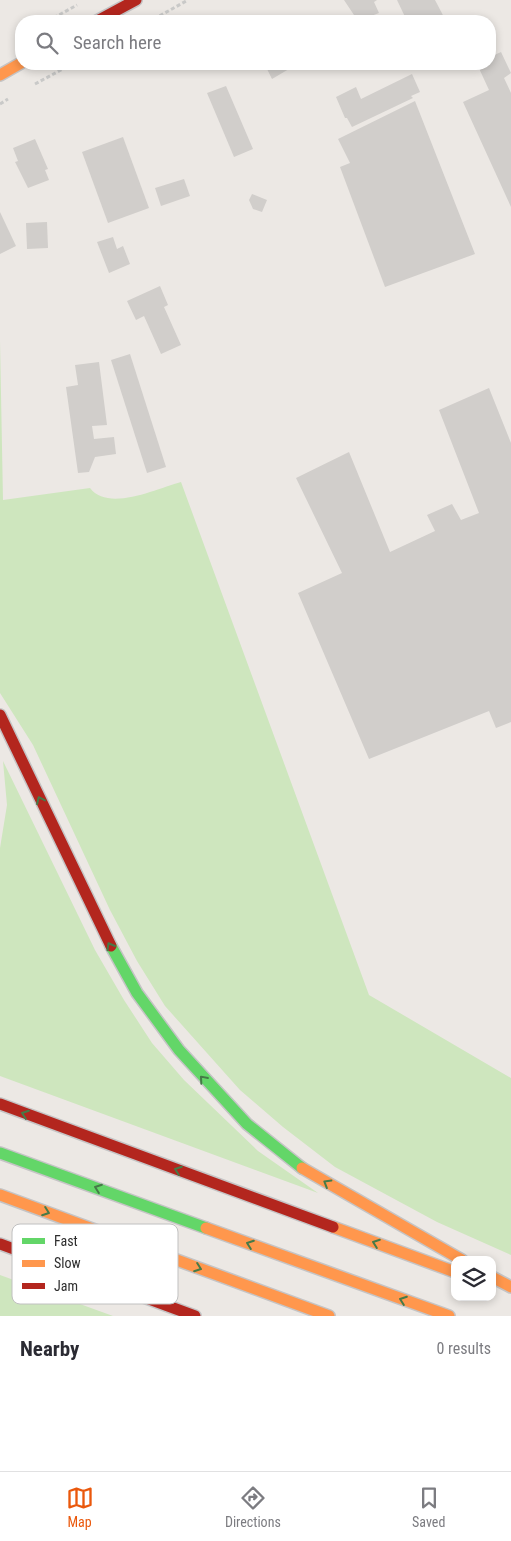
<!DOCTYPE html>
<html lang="en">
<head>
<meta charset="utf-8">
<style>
  :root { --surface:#fff; --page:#f2f2f3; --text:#2b2b33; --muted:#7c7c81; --line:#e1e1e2; --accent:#ea580c }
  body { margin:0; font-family:"Roboto Condensed",sans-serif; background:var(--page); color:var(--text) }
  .controls { position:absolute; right:15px; bottom:15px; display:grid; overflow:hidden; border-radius:10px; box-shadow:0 2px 8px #0003 }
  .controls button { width:45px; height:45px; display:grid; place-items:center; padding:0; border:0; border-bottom:1px solid var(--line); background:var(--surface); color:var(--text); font:25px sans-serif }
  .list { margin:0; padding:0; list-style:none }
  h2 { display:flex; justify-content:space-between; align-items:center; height:65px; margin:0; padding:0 20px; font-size:21px }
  h2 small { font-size:16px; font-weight:400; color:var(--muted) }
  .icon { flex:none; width:28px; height:28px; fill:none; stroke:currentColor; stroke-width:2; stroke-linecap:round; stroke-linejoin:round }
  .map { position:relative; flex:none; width:511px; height:1316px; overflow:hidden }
  .search { position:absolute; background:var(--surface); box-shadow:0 2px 8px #0003; left:15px; right:15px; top:15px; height:55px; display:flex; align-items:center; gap:12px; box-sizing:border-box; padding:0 18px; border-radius:20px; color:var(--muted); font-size:19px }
  .sheet { height:155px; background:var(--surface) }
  nav { display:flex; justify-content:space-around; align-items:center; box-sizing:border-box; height:70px; border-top:1px solid var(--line); background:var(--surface); font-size:14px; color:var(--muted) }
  nav a { display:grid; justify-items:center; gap:2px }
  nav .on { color:var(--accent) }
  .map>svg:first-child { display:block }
</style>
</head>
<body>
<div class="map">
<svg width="511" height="1316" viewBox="0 0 511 1316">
  <rect width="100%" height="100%" fill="#ece8e4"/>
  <g fill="#cee6be">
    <path d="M0,341L3,500L90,488C108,512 156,489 181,482L369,995L511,1078V1255L437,1222L335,1167L283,1127L240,1090L165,1006L137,961L110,910L33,745L0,693Z"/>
    <path d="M3,761L95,950L124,1000L152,1043L184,1080L258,1151L318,1193L0,1076V848L7,805Z"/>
    <path d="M0,1275L113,1316H0Z"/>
  </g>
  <g fill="#d1cecb">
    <path d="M344,0H377L374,2L379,13L358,21Z"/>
    <path d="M397,0H435L446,21H407Z"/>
    <path d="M501,52L511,73L504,78L511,93V207L463,102L489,90L477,64H490V57Z"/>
    <path d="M260,64H286L289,69L272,79L266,67L263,69Z"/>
    <path d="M412,74L420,92L411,96L413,98L352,127L347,118H345L336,97L356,87L361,99Z"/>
    <path d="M226,86L253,149L234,157L207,93Z"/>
    <path d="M415,101L475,254L385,287L340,167L350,163L338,139Z"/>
    <path d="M123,137L149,208L108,223L82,152Z"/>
    <path d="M35,139L48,169L45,170L49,180L28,188L15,162L18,161L13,148Z"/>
    <path d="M184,179L190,196L161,206L155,188Z"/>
    <path d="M252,194L267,200L262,212L253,209L249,200Z"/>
    <path d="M0,212L16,246L0,254Z"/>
    <path d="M47,222L48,248L27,249L26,223Z"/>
    <path d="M113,237L117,249L123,246L130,264L109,273L97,242Z"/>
    <path d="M160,286L168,305L164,307L181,345L161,354L144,316L136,320L127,301Z"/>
    <path d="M130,354L166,467L147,473L111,360Z"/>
    <path d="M99,362L107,425L92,426L94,439L114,437L116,454L95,457L89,472L78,473L66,387L78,385L75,365Z"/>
    <path d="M489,388L511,443V722L496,728L489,711L369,759L298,593L342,573L296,478L349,452L390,552L435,531L427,515L452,504L461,520L479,513L439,410Z"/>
  </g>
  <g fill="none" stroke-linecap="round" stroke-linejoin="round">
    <defs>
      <g id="fast">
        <path d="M111,946L137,993L179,1050L247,1124L302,1168"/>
        <path d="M0,1153L206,1228"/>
      </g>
      <g id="slow">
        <path d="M0,75L21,63"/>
        <path d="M302,1168L462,1260"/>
        <path d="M0,1195L329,1316"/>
        <path d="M333,1227L455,1272"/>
        <path d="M206,1228L449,1316"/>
        <path d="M492,1277L511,1287"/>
      </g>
      <g id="jam">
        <path d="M97,21L136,0"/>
        <path d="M0,715L111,946"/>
        <path d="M0,1104L333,1227"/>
        <path d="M0,1244L195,1316"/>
      </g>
    </defs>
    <use href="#fast" stroke="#c5c4c5" stroke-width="14"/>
    <use href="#slow" stroke="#c5c4c5" stroke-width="14"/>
    <use href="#jam" stroke="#c5c4c5" stroke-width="14"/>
    <g stroke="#c9c9c8" stroke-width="3" stroke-dasharray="4 2.5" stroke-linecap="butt">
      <path d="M154,19L188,0"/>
      <path d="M48,21L77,5"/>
      <path d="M35,84L72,64"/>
      <path d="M0,104L8,99"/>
    </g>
    <use href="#fast" stroke="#63d668" stroke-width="11"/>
    <use href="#slow" stroke="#ff974d" stroke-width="11"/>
    <use href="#jam" stroke="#b3261e" stroke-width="11"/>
  </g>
  <defs><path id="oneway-chevron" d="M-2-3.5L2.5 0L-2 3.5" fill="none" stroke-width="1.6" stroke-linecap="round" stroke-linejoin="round" transform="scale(1.25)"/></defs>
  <g stroke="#467a48">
    <use href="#oneway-chevron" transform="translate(40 800) rotate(-115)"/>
    <use href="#oneway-chevron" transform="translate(110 946) rotate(-120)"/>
    <use href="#oneway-chevron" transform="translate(203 1079) rotate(-131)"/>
    <use href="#oneway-chevron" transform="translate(25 1114) rotate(-160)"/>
    <use href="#oneway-chevron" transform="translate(178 1170) rotate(-160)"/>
    <use href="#oneway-chevron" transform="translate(327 1183) rotate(-149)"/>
    <use href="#oneway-chevron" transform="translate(98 1188) rotate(-160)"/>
    <use href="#oneway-chevron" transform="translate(46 1212) rotate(20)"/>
    <use href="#oneway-chevron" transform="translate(376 1243) rotate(-160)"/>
    <use href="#oneway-chevron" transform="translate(250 1244) rotate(-160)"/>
    <use href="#oneway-chevron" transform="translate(198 1268) rotate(20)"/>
    <use href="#oneway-chevron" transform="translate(403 1300) rotate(-160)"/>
  </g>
  <rect x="12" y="1224" width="166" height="80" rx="8" fill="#fff" stroke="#c0c0c0" stroke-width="1"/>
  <rect x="22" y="1238" width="23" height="6" fill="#63d668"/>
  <rect x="22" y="1260" width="23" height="7" fill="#ff974d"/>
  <rect x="22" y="1283" width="23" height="6" fill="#b3261e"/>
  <g font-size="14" fill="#2e2e2e">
    <text x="54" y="1246">Fast</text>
    <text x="54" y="1268">Slow</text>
    <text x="54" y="1291">Jam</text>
  </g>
</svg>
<div class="controls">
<button><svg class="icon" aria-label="layers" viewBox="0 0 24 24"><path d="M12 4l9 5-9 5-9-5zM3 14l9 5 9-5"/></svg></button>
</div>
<div class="search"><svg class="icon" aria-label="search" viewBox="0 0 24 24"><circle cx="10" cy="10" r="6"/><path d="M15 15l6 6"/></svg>Search here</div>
</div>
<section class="sheet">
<h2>Nearby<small>0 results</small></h2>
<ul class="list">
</ul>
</section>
<nav>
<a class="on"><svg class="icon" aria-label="map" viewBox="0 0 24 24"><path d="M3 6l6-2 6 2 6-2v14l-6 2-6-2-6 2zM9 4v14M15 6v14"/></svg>Map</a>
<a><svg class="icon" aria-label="directions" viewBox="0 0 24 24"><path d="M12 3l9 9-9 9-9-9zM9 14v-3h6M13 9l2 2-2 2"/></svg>Directions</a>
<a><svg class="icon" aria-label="saved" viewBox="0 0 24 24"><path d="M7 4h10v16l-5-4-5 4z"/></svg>Saved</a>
</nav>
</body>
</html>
